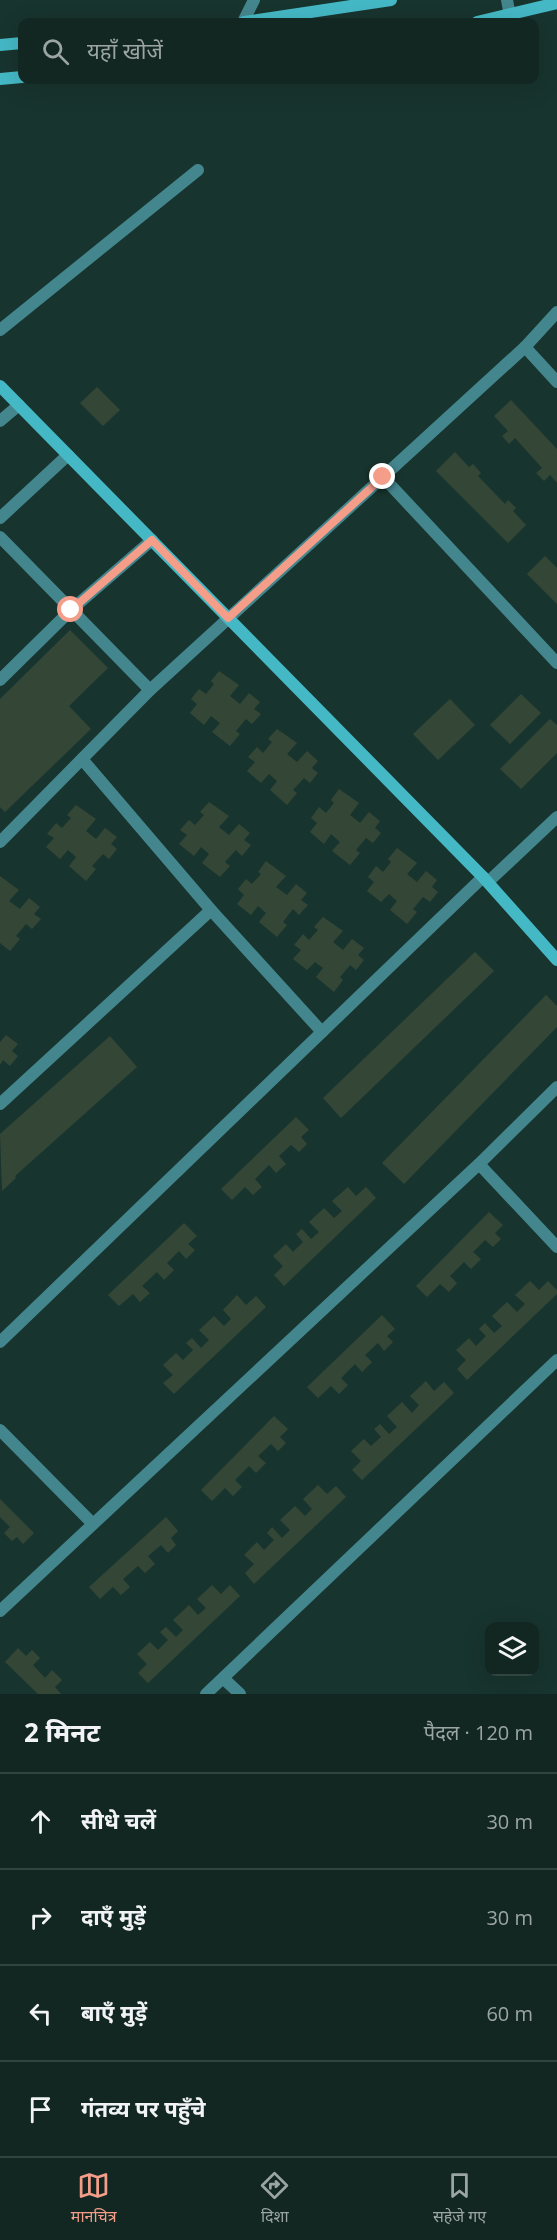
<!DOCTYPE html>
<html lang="hi">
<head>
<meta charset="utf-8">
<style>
  :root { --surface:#122722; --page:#1f332f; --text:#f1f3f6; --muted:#9ca5a5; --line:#314440; --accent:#f49e8a }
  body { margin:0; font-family:"Open Sans","Noto Sans Devanagari",sans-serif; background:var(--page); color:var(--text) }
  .controls { position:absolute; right:18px; bottom:18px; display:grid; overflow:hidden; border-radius:12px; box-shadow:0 6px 24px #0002 }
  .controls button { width:54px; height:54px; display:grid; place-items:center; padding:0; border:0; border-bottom:2px solid var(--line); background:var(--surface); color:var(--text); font:30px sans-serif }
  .stop { position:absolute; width:18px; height:18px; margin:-14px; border:4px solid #f49e8a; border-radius:50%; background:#fff }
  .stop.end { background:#f49e8a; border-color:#fff; box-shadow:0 2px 6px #0008 }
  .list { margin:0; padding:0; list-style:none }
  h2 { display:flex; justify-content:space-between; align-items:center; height:78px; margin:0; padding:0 24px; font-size:26px }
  h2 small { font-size:20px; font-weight:400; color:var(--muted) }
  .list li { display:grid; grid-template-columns:39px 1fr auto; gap:18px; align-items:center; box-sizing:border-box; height:96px; padding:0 24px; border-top:2px solid var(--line) }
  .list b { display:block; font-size:22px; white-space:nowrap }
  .list em { font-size:20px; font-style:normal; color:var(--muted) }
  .icon { flex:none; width:33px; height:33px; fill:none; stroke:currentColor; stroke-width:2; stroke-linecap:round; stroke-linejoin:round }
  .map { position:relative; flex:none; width:557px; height:1694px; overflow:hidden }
  .search { position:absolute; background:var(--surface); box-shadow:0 6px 24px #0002; left:18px; right:18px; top:18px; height:66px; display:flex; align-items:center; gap:15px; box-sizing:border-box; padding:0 21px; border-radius:12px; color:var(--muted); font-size:22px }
  .sheet { height:462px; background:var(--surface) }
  nav { display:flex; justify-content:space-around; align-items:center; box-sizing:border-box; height:84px; border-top:2px solid var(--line); background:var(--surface); font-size:16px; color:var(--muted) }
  nav a { display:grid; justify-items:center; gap:3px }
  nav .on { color:var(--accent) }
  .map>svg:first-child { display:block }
</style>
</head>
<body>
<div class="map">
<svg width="557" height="1694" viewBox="0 0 557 1694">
  <rect width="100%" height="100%" fill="#18342e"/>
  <g fill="#344737">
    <path d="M97,387L120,410L103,426L80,403Z"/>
    <path d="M511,400L557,449V483L550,475L544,481L536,473L542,468L515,438L509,444L502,436L508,431L494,416Z"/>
    <path d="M455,452L469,467L473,464L481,473L478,476L505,504L508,500L516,508L513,511L526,525L508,543L436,471Z"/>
    <path d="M545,556L557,568V604L527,574Z"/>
    <path d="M70,630L108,668L69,706L91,729L5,812L0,807V699Z"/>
    <path d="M219,671L239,685L230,696L240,704L249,693L260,702L254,709L261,714L252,724L246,719L236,731L240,734L230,746L212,732L220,723L211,716L204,725L190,713L197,704L191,699L199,689L206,694L214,684L211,681Z"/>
    <path d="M521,694L541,713L510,744L490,725Z"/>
    <path d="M450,699L475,725L438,760L413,734Z"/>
    <path d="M550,719L557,725V753L521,789L500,769Z"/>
    <path d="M277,729L297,743L287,754L297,762L307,751L318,761L312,768L318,773L310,783L304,778L293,790L297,793L287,805L270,790L277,781L269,774L261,783L247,771L255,762L248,757L257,747L263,753L272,742L268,739Z"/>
    <path d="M339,789L359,803L350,815L360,823L369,812L380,821L375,828L381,833L373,843L366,838L356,850L360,853L350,865L332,851L340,842L331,834L324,844L310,832L317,823L311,818L319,807L326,813L334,803L331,800Z"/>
    <path d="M209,802L229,816L219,827L229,835L239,824L250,833L244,840L251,845L242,856L236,850L225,862L230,866L220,877L202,863L209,854L201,847L194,856L179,844L187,835L180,830L189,820L195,825L204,815L200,812Z"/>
    <path d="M76,805L96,819L86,831L96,839L105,828L117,837L111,844L117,849L109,859L103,854L92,866L96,869L86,881L69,866L76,857L68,850L60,859L46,847L54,838L47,834L56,823L62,828L71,818L67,815Z"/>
    <path d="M397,848L417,863L407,874L417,882L426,871L437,880L432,887L438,892L430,902L423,897L413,909L417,912L407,924L390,910L397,901L389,894L381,902L367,891L374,882L368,877L376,866L383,872L391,862L388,859Z"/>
    <path d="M266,861L286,876L276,887L287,895L296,884L307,893L301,900L308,905L299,915L293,909L283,922L287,925L277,937L259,922L266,913L258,906L251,915L237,904L244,895L238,889L246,879L252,884L261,874L258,872Z"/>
    <path d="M0,876L19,890L9,901L20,909L29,898L40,907L34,914L41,919L32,929L26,924L16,936L20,939L10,951L0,943Z"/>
    <path d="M323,917L343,931L333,942L343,950L352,939L364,948L358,955L364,960L356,970L350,965L340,977L343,980L334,992L316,977L323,968L315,962L307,970L293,959L301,950L294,945L303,934L309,940L318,930L314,927Z"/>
    <path d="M475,952L494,971L341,1118L323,1098Z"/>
    <path d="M546,995L557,1006V1027L404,1184L382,1163Z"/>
    <path d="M6,1035L18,1044L12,1051L18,1056L10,1066L3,1060L0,1065V1042Z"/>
    <path d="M110,1036L137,1067L15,1176L16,1178L2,1191L0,1134Z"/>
    <path d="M296,1117L309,1130L301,1137L307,1144L299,1152L291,1145L279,1156L286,1164L276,1173L269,1165L255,1179L262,1187L253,1195L245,1187L232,1200L221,1189Z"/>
    <path d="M348,1187L356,1196L366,1187L376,1198L284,1286L274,1275L283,1266L273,1256L286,1244L293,1252L303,1242L296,1234L302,1229L311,1239L319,1232L309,1222L324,1208L334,1218L342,1211L332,1201Z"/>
    <path d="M489,1212L503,1225L495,1233L501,1239L493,1247L485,1240L473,1252L481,1259L471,1269L464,1262L450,1276L457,1283L449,1292L440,1284L427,1297L416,1286Z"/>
    <path d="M184,1223L197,1236L188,1244L195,1250L186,1259L179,1251L167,1263L174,1270L164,1280L157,1272L142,1286L150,1293L140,1302L133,1294L119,1306L108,1295Z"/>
    <path d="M530,1281L539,1290L548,1281L557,1290V1294L467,1380L457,1369L466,1360L456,1350L469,1338L476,1346L486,1336L479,1329L485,1323L494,1333L502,1326L492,1316L507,1302L517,1312L525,1304L515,1295Z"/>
    <path d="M237,1295L246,1305L256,1296L266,1307L174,1394L163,1383L173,1375L163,1365L176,1353L183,1360L193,1350L186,1343L192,1338L201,1348L209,1340L199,1330L214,1316L224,1326L231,1319L223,1310Z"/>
    <path d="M382,1315L395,1329L387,1336L393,1342L384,1351L378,1343L365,1355L372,1362L362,1372L355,1364L341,1378L348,1385L339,1394L331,1386L318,1398L307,1387Z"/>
    <path d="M426,1381L434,1391L444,1382L454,1393L362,1480L352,1470L361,1461L351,1451L364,1439L371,1446L381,1437L374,1429L380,1424L389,1434L397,1427L387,1416L402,1402L412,1413L419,1405L410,1396Z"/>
    <path d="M274,1416L288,1429L280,1437L286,1443L278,1451L271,1444L258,1456L266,1463L256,1473L249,1466L235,1480L242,1487L233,1496L225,1488L212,1501L201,1490Z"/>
    <path d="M318,1485L327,1494L336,1486L346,1497L254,1584L245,1573L254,1564L244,1555L257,1542L264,1550L274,1540L267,1533L272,1527L282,1538L290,1530L280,1520L295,1506L305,1516L312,1509L303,1499Z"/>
    <path d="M0,1499L34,1533L23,1544L17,1537L12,1541L4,1533L10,1527L0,1517Z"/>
    <path d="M166,1517L178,1531L171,1538L176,1545L168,1553L161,1545L148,1556L155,1564L145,1573L138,1566L123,1579L130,1587L121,1595L113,1587L100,1599L89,1587Z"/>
    <path d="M212,1585L221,1594L230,1585L240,1596L148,1683L138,1673L147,1664L137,1654L150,1642L158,1650L168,1640L160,1632L166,1627L176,1637L183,1630L173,1620L189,1605L198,1615L206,1608L197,1599Z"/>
    <path d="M18,1648L26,1656L32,1650L40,1658L33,1665L45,1678L52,1670L62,1680L55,1687L61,1694H38L5,1662Z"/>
  </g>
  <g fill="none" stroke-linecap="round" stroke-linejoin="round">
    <g stroke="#44868e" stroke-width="12">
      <path d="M507,0L510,16"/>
      <path d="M243,22L254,0"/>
      <path d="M0,330L198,170"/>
      <path d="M525,347L557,382"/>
      <path d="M0,421L19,405"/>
      <path d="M383,477L557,663"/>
      <path d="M0,518L68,455"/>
      <path d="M0,537L150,690"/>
      <path d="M0,680L71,610L152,540"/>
      <path d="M82,759L211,910L322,1032"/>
      <path d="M0,842L150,690L525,347L557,312"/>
      <path d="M488,882L557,817"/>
      <path d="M0,1104L211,910"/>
      <path d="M479,1164L557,1247"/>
      <path d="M0,1342L483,877"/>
      <path d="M0,1430L93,1524"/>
      <path d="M0,1611L479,1164L557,1087"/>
      <path d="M224,1679L240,1694"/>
      <path d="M206,1694L557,1360"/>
    </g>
    <g stroke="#45b8c5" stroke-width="12">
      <path d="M244,22L391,0"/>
      <path d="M477,22L557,3"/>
      <path d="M0,45L22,43"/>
      <path d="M0,79L22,77"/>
      <path d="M0,386L483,877L557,960"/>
    </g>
  </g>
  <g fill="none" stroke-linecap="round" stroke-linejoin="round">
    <path stroke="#f49e8a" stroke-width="8" d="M71,610L152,540L228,618L383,477"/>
  </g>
</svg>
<div class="controls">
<button><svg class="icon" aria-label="layers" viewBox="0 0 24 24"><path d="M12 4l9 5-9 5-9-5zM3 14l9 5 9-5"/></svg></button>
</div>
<div class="stop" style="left:71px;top:610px"></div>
<div class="stop end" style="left:383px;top:477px"></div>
<div class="search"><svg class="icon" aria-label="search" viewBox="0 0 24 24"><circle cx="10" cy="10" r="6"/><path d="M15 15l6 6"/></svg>यहाँ खोजें</div>
</div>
<section class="sheet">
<h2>2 मिनट<small>पैदल · 120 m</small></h2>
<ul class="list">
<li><svg class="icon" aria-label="ahead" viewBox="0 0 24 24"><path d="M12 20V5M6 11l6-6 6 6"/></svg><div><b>सीधे चलें</b></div><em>30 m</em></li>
<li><svg class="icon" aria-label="right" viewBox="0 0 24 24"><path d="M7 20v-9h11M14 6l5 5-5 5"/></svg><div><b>दाएँ मुड़ें</b></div><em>30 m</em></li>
<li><svg class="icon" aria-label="left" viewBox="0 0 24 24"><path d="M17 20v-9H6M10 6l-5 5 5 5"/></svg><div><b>बाएँ मुड़ें</b></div><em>60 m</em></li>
<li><svg class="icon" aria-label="arrive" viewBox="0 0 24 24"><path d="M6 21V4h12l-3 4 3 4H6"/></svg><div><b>गंतव्य पर पहुँचे</b></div></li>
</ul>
</section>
<nav>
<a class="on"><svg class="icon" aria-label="map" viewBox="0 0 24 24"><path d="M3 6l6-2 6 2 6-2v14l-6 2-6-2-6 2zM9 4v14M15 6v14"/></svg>मानचित्र</a>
<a><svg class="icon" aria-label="directions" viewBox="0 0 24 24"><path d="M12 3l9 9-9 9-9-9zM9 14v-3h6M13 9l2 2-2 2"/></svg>दिशा</a>
<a><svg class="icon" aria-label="saved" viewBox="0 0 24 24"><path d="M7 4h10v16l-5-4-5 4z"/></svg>सहेजे गए</a>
</nav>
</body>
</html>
